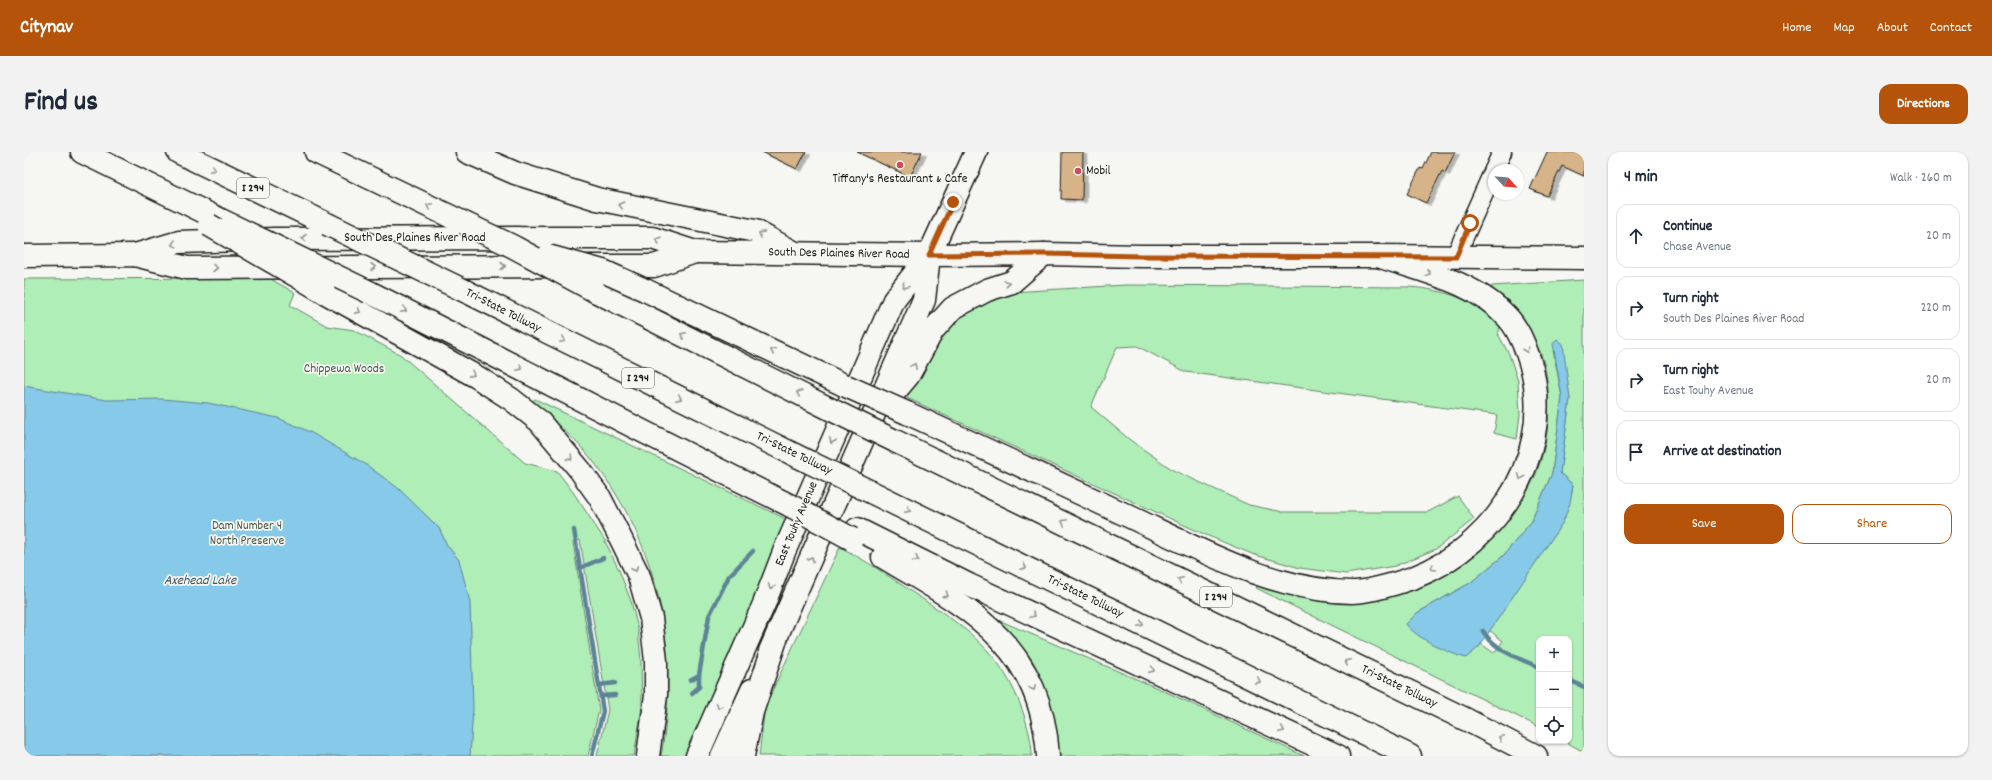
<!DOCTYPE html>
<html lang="en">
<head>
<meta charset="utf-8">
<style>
  :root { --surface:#fff; --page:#f2f2f3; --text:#1f2937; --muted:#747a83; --line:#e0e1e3; --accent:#b45309 }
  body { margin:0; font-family:Dekko,sans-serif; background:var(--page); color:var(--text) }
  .controls { position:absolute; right:12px; bottom:12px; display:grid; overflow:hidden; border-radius:8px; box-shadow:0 1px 3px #0004 }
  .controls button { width:36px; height:36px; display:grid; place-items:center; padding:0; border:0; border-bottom:1px solid var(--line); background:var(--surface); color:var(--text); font:20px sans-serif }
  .compass { position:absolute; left:1464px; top:12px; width:36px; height:36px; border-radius:50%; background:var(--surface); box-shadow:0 1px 3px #0004; rotate:116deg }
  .stop { position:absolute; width:12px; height:12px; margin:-9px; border:3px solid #b45309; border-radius:50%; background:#fff }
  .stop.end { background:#b45309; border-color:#fff; box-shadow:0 1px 4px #0008 }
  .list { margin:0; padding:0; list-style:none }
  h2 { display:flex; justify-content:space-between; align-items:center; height:52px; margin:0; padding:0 16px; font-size:17px }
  h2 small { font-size:13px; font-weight:400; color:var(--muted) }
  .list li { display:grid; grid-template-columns:26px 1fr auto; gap:12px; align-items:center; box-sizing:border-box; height:64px; margin:0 8px 8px; padding:0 8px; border:1px solid var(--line); border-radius:12px }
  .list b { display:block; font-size:15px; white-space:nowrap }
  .list p { margin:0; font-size:13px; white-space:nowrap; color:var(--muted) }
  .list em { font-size:13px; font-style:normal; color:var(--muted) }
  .actions { display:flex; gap:8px; padding:12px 16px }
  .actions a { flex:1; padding:9px 0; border:1px solid var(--accent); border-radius:12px; text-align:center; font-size:14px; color:var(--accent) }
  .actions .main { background:var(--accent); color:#fff }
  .icon { flex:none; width:22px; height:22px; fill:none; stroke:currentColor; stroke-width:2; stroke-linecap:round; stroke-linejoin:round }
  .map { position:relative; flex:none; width:1560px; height:604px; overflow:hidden; border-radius:12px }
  header { display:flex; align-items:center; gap:24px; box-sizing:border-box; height:56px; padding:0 20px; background:var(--accent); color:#fff }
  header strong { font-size:19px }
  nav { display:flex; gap:22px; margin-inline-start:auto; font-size:14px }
  .intro { display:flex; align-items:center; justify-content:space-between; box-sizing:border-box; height:96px; padding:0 24px }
  h1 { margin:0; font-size:28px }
  .button { padding:10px 18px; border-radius:12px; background:var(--accent); color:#fff; font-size:14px; font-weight:700 }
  main { display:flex; gap:24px; padding:0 24px }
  aside { flex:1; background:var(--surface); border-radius:12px; box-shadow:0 1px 3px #0004 }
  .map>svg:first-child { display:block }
</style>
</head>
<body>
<header>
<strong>Citynav</strong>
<nav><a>Home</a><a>Map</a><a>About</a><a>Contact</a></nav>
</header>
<div class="intro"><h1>Find us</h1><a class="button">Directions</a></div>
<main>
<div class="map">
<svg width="1560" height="604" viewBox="0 0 1560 604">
  <defs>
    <filter id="shadow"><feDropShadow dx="4.5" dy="2.5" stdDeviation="0" flood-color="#0004"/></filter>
  </defs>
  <rect width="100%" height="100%" fill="#f6f6f2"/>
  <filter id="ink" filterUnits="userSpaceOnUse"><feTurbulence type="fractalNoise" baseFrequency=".025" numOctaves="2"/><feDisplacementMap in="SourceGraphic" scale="8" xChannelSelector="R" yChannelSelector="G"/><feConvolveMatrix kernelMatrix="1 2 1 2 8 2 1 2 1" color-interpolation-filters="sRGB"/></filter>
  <g filter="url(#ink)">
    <g fill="#afeeb6" stroke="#668569" fill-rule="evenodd">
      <path d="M245,126L271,141L266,153L303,174L330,178L377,203L501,311L533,319L549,340L580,387L595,418L607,449L614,477L617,508L618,555L610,604H573L584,558L556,388L549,390L575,558L564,604H0V127Z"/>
      <path d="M1560,128V600L1540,589H1545V487H1515V575L1232,436L1234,432C1271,446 1293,448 1332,446C1342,446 1352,446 1362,445C1413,437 1459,403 1488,363C1509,335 1521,306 1524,271C1525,249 1525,224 1517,202C1511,185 1478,155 1465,140L1468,134ZM1529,198L1546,247L1536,321L1549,333L1540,368L1465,478L1479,489L1470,501L1457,492L1455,495L1393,461L1446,431L1479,404L1507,370L1528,321L1538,245Z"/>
      <path d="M1101,133L1385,135C1422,138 1447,147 1477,170L1474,182L1485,202L1494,229L1496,262L1493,287L1470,281L1473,263L1162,220L1113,194L1093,195L1067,255L1106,288L1149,318L1225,353L1259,360H1404L1434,344L1450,367L1412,397L1371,414L1322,422L1276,416L1228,402L1182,383L883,246L896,215L925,174L945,157L988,140Z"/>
      <path d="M511,247L764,368L663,604H637C656,498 636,395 569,309C552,287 529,269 508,250Z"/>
      <path d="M816,395C841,408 865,424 888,440C941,475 979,499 1000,563C1004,576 1008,590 1008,604H735L741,554Z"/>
      <path d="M972,467L1138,538L1280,604H1034C1033,572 1022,531 1004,504C995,491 983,479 972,467Z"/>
    </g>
    <g fill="#87c9e8" stroke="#5c8496">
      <path d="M1533,187L1539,192L1546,247L1536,321L1549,333L1546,351L1539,370L1455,495L1442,506C1426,502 1392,486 1382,472L1393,461L1446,431L1479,404L1507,370L1528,321L1538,245L1529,192Z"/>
      <path d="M0,234L83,248L138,247L184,251L254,266L286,280L341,312L374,336L415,376L423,393L435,408L446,450L449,556L446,604H0Z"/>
    </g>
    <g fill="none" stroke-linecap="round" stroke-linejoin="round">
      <g stroke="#5c8496" stroke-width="4.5">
        <path d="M550,378L579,559L568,604"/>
        <path d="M556,416L579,406"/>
        <path d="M1459,479C1470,498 1496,507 1515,515"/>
        <path d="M666,528L675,523L685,464L705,424L729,399"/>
        <path d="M1545,528L1560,535"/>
        <path d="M575,533L591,531"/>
        <path d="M668,541L675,535V523"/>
        <path d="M577,544L591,543"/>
      </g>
    </g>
    <g fill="#d6b388" stroke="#1c1c1c" filter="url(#shadow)">
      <path d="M738,0H782L773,17Z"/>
      <path d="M833,0H898L886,25Z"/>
      <path d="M1038,0H1059L1058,48L1037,47Z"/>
      <path d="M1407,0H1431L1421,21L1418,19L1402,51L1383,42L1396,16L1399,17Z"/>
      <path d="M1523,0H1560V24L1538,14L1523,44L1506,37Z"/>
    </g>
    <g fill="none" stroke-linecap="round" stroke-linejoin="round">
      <defs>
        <g id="minor">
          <path d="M1470,18L1478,0"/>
          <path d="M1431,105L1470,18"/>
        </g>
        <g id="secondary">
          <path d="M111,103L155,90L250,87L531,86H628L671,100L905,103L1020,102L1117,104H1354L1560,106"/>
          <path d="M0,104L111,103L163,116L532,114"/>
          <path d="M564,114H630L671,100"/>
          <path d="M863,249L884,224L909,178L929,156L963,138L988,130L1020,102"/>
          <path d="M746,499L900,148L905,103"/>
          <path d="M673,604L740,452L760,400L870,148L905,103L952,0"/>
          <path d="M698,604L728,538"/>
        </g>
        <g id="motorway">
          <path d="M58,0L207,73"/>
          <path d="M154,0L303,72"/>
          <path d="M292,0L440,71"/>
          <path d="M443,0L491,21L573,47L731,79L771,101"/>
          <path d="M621,138L822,234"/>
          <path d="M441,139L787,311"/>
          <path d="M571,139L810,259"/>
          <path d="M300,140L453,225L487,247L515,269L556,318L576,346L593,379L615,424L627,466L632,509V543L624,604"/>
          <path d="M345,140C486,211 626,284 767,354"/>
          <path d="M883,261C955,294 1028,328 1100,362C1171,395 1247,439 1328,440C1343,440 1359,435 1373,431C1463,406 1531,311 1508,217C1503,199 1497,181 1485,167C1453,130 1398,119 1354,104"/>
          <path d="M871,289L1443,568L1512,604"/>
          <path d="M849,341L1386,604"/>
          <path d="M833,377L945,433L1314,604"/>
          <path d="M859,405C945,456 1017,492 1024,604"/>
          <path d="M719,604L728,560L754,481"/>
        </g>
      </defs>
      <use href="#minor" stroke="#1c1c1c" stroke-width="21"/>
      <use href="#secondary" stroke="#1c1c1c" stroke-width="25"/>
      <use href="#motorway" stroke="#1c1c1c" stroke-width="25"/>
      <use href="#minor" stroke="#f6f6f2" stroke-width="18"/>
      <use href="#secondary" stroke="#f6f6f2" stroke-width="22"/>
      <use href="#motorway" stroke="#f6f6f2" stroke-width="22"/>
      <defs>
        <g id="motorway-bridge">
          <path d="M440,71L488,94L571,139"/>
          <path d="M303,72L441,139"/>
          <path d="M185,73L300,140"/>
          <path d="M207,73L345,140"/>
          <path d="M524,104L579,119L621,138"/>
          <path d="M822,234L883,261"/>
          <path d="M810,259L871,289"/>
          <path d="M787,311L849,341"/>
          <path d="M767,354L828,387"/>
        </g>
      </defs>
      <use href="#motorway-bridge" stroke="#1c1c1c" stroke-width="25" stroke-linecap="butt"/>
      <use href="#motorway-bridge" stroke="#f6f6f2" stroke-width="22"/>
    </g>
    <defs><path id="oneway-chevron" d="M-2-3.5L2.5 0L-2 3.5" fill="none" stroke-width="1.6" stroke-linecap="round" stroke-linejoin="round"/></defs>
    <g stroke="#949492">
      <use href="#oneway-chevron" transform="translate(189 17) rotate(26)"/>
      <use href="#oneway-chevron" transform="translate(597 53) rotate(-168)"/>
      <use href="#oneway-chevron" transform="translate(405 54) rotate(-154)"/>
      <use href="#oneway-chevron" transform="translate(737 82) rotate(-151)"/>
      <use href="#oneway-chevron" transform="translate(280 86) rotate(180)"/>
      <use href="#oneway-chevron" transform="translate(634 88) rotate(-164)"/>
      <use href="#oneway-chevron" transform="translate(150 92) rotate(165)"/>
      <use href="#oneway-chevron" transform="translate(479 114)"/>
      <use href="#oneway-chevron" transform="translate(349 115)"/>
      <use href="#oneway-chevron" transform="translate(191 116)"/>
      <use href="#oneway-chevron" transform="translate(1404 121) rotate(19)"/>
      <use href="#oneway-chevron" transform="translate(983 131) rotate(-20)"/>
      <use href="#oneway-chevron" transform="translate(881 134) rotate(128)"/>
      <use href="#oneway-chevron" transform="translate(380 158) rotate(26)"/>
      <use href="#oneway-chevron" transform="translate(334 159) rotate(29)"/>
      <use href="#oneway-chevron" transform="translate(659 183) rotate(-154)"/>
      <use href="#oneway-chevron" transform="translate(539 188) rotate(27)"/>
      <use href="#oneway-chevron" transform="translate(1502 198) rotate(71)"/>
      <use href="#oneway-chevron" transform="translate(749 199) rotate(-155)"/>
      <use href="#oneway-chevron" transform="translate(890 214) rotate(-62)"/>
      <use href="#oneway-chevron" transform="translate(496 216) rotate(26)"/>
      <use href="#oneway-chevron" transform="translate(448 222) rotate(29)"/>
      <use href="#oneway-chevron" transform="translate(775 241) rotate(-154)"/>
      <use href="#oneway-chevron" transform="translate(655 246) rotate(26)"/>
      <use href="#oneway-chevron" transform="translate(808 289) rotate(113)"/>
      <use href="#oneway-chevron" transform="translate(546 306) rotate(48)"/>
      <use href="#oneway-chevron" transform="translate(1497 325) rotate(112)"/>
      <use href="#oneway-chevron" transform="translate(884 358) rotate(26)"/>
      <use href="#oneway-chevron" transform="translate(1040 370) rotate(-154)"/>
      <use href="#oneway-chevron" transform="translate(787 407) rotate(-66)"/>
      <use href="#oneway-chevron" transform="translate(892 407) rotate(27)"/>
      <use href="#oneway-chevron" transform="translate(1000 415) rotate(26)"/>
      <use href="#oneway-chevron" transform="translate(1409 416) rotate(150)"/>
      <use href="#oneway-chevron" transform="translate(611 417) rotate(65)"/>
      <use href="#oneway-chevron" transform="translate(1156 428) rotate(-154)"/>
      <use href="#oneway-chevron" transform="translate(747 435) rotate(111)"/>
      <use href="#oneway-chevron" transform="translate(922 443) rotate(34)"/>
      <use href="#oneway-chevron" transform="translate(1009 463) rotate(25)"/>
      <use href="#oneway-chevron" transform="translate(1117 472) rotate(26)"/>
      <use href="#oneway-chevron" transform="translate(1323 510) rotate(-154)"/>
      <use href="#oneway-chevron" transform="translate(1128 518) rotate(24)"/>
      <use href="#oneway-chevron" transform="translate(1234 529) rotate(26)"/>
      <use href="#oneway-chevron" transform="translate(1009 536) rotate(66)"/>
      <use href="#oneway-chevron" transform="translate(695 554) rotate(114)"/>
      <use href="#oneway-chevron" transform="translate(1258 578) rotate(25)"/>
      <use href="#oneway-chevron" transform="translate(1477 586) rotate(-153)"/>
    </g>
  </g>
  <g fill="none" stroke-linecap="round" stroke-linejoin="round" filter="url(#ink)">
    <path stroke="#b45309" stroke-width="5" d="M929,50L905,103L1020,102L1117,104L1432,105L1446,71"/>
  </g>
  <g fill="#d1495b" stroke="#f6f6f2" stroke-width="1.5">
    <circle cx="876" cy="13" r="4"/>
    <circle cx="1054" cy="19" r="4"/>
  </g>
  <g text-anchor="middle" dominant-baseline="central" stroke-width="3.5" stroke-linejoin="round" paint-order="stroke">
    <g fill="#f6f6f2" stroke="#5d5d5c" stroke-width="1">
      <rect x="213" y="26" width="32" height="20" rx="3"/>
      <rect x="598" y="216" width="32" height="20" rx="3"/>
      <rect x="1176" y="435" width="32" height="20" rx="3"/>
    </g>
    <g font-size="12" font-weight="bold" fill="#1c1c1c">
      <text x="229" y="36">I 294</text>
      <text x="614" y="226">I 294</text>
      <text x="1192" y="445">I 294</text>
    </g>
    <g font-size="13" fill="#1c1c1c" stroke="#f6f6f2" text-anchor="start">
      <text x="1062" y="19">Mobil</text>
      <text x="876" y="27" text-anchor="middle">Tiffany's Restaurant &amp; Cafe</text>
    </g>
    <g font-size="13" fill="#1c1c1c" stroke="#f6f6f2">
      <text x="391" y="86">South Des Plaines River Road</text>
      <text transform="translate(815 102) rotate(1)">South Des Plaines River Road</text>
      <text transform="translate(479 159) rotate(27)">Tri-State Tollway</text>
      <text transform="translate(770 302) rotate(26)">Tri-State Tollway</text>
      <text transform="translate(773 372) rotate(-67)">East Touhy Avenue</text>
      <text transform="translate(1061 445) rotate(26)">Tri-State Tollway</text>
      <text transform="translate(1375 535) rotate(26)">Tri-State Tollway</text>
    </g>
    <g font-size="13" fill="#485b4a" stroke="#f6f6f2">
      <text x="320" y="217">Chippewa Woods</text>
      <text x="223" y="374">Dam Number 4<tspan x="223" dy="15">North Preserve</tspan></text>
    </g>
    <g font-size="14" font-style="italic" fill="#415963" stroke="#f6f6f2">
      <text x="176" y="429">Axehead Lake</text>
    </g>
  </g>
</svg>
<div class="controls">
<button>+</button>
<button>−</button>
<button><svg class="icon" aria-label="locate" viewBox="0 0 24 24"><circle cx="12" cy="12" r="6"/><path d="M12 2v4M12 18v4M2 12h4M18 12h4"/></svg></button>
</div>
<svg class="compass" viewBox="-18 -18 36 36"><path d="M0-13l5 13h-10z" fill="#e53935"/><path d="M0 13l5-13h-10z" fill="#747a83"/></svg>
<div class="stop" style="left:1446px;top:71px"></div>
<div class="stop end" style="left:929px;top:50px"></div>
</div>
<aside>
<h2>4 min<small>Walk · 260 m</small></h2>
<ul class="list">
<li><svg class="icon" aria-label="ahead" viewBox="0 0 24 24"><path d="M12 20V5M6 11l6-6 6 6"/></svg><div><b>Continue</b><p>Chase Avenue</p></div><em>20 m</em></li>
<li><svg class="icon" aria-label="right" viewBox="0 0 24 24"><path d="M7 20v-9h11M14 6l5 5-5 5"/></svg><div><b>Turn right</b><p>South Des Plaines River Road</p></div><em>220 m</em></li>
<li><svg class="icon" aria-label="right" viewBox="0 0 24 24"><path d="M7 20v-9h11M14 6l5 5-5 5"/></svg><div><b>Turn right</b><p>East Touhy Avenue</p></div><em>20 m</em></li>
<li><svg class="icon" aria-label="arrive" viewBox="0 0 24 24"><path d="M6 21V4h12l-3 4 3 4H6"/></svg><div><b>Arrive at destination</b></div></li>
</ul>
<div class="actions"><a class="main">Save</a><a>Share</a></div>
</aside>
</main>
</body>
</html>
